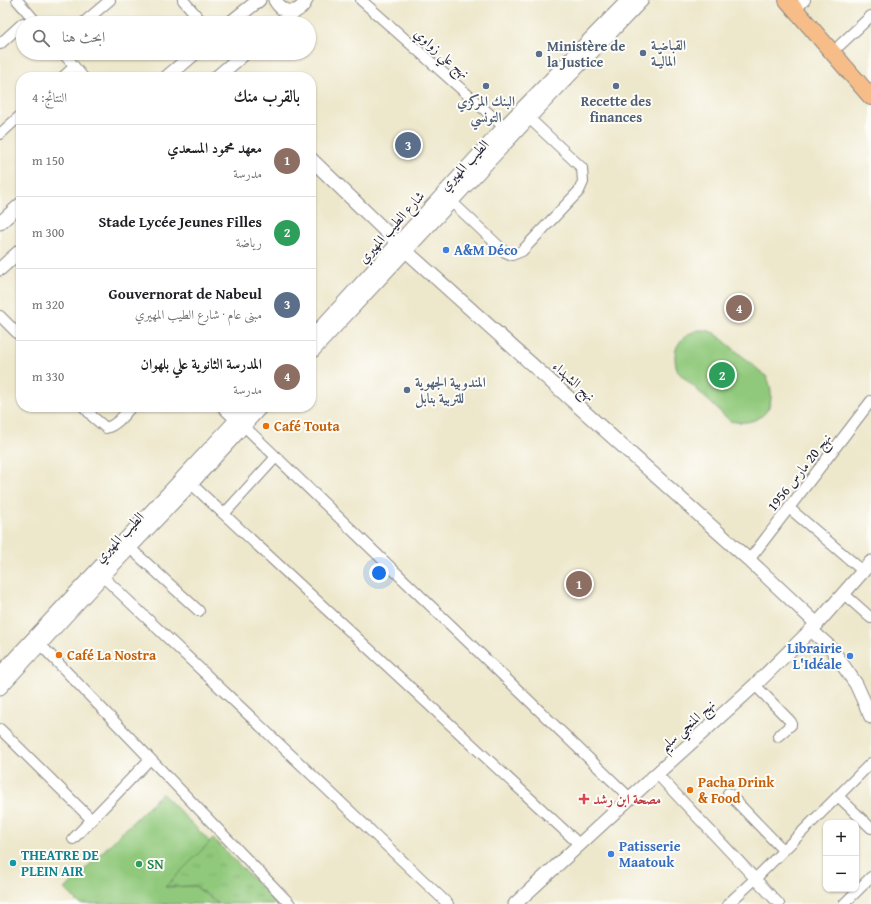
<!DOCTYPE html>
<html lang="ar">
<head>
<meta charset="utf-8">
<style>
  :root { --surface:#fff; --page:#f2f2f2; --text:#202124; --muted:#757577; --line:#e0e0e0; --accent:#1f6fb2 }
  body { margin:0; font-family:"Gentium Book Plus",Amiri,serif; background:var(--page); color:var(--text); direction:rtl }
  .controls { position:absolute; right:12px; bottom:12px; display:grid; overflow:hidden; border-radius:8px; box-shadow:0 1px 3px #0004 }
  .controls button { width:36px; height:36px; display:grid; place-items:center; padding:0; border:0; border-bottom:1px solid var(--line); background:var(--surface); color:var(--text); font:20px sans-serif }
  .you { position:absolute; left:379px; top:573px; width:14px; height:14px; margin:-10px; border:3px solid #fff; border-radius:50%; background:#1a73e8; box-shadow:0 0 0 6px #1a73e833 }
  .badge { display:grid; place-items:center; width:26px; height:26px; border-radius:50%; background:var(--accent); color:#fff; font-size:13px; font-weight:700 }
  .pin { position:absolute; translate:-50% -50%; border:2px solid #fff; box-shadow:0 1px 4px #0006 }
  .list { margin:0; padding:0; list-style:none }
  h2 { display:flex; justify-content:space-between; align-items:center; height:52px; margin:0; padding:0 16px; font-size:17px }
  h2 small { font-size:13px; font-weight:400; color:var(--muted) }
  .list li { display:grid; grid-template-columns:26px 1fr auto; gap:12px; align-items:center; box-sizing:border-box; height:72px; padding:0 16px; border-top:1px solid var(--line) }
  .list b { display:block; font-size:15px; white-space:nowrap }
  .list p { margin:0; font-size:13px; white-space:nowrap; color:var(--muted) }
  .list em { font-size:13px; font-style:normal; color:var(--muted) }
  .icon { flex:none; width:22px; height:22px; fill:none; stroke:currentColor; stroke-width:2; stroke-linecap:round; stroke-linejoin:round }
  .map { position:relative; flex:none; width:871px; height:904px; overflow:hidden; direction:ltr }
  .search { position:absolute; background:var(--surface); box-shadow:0 1px 3px #0004; left:16px; top:16px; width:300px; height:44px; display:flex; align-items:center; gap:10px; box-sizing:border-box; padding:0 14px; border-radius:22px; color:var(--muted); font-size:15px }
  .panel { position:absolute; background:var(--surface); box-shadow:0 1px 3px #0004; left:16px; top:72px; width:300px; height:340px; border-radius:16px; direction:rtl }
  .map>svg:first-child { display:block }
</style>
</head>
<body>
<div class="map">
<svg width="871" height="904" viewBox="0 0 871 904">
  <defs>
    <pattern id="grass-tufts" width="24" height="20" patternUnits="userSpaceOnUse"><rect width="24" height="20" fill="#91c97c"/><path d="M3 7l-1-3M5 7V3M7 7l1-3M15 17l-1-3M17 17v-4M19 17l1-3" fill="none" stroke="#7dac6c"/></pattern>
  </defs>
  <rect width="100%" height="100%" fill="#fdfcf7"/>
  <filter id="ink" filterUnits="userSpaceOnUse"><feTurbulence type="fractalNoise" baseFrequency=".025" numOctaves="2"/><feDisplacementMap in="SourceGraphic" scale="8" xChannelSelector="R" yChannelSelector="G"/><feConvolveMatrix kernelMatrix="1 2 1 2 8 2 1 2 1" color-interpolation-filters="sRGB"/></filter>
  <filter id="wash" filterUnits="userSpaceOnUse"><feTurbulence type="fractalNoise" baseFrequency=".012" numOctaves="4" result="noise"/><feDisplacementMap in="SourceGraphic" scale="16" xChannelSelector="R" yChannelSelector="G"/><feGaussianBlur stdDeviation="0.9" result="paint"/><feColorMatrix in="noise" values="0 0 0 0 0 0 0 0 0 0 0 0 0 0 0 0 0 1.4 0 .05"/><feComposite in="paint" operator="in"/></filter>
  <g filter="url(#wash)">
    <rect width="100%" height="100%" fill="#ede7cb"/>
    <path fill="url(#grass-tufts)" stroke="#5a765c" d="M213,838L277,904H218L195,886L164,887Z"/>
    <g fill="#91c97c" stroke="#5a765c">
      <path d="M698,330H707L716,334L767,377C780,407 761,428 730,421L678,372C670,351 678,337 698,330Z"/>
      <path d="M162,793L210,842L165,887L195,886L218,904H80L65,889Z"/>
    </g>
  </g>
  <g filter="url(#ink)">
    <g fill="none" stroke-linecap="round" stroke-linejoin="round">
      <defs>
        <g id="minor">
          <path d="M17,0L37,23"/>
          <path d="M183,0L203,23"/>
          <path d="M361,0L504,127"/>
          <path d="M796,9L805,0"/>
          <path d="M83,23L110,0"/>
          <path d="M0,44L23,23"/>
          <path d="M840,45L871,16"/>
          <path d="M63,53L83,77"/>
          <path d="M63,77L74,67"/>
          <path d="M0,134L21,115"/>
          <path d="M452,202L505,252L512,255L522,251L579,191L583,182L582,168L529,118"/>
          <path d="M0,316L21,337"/>
          <path d="M84,407L93,417L106,428C117,425 124,415 131,407"/>
          <path d="M244,426L630,798"/>
          <path d="M186,479L580,845"/>
          <path d="M789,508L863,571"/>
          <path d="M224,514L276,457"/>
          <path d="M130,548L199,611"/>
          <path d="M749,560L871,401"/>
          <path d="M98,572L448,904"/>
          <path d="M844,594L871,618"/>
          <path d="M35,639L290,904"/>
          <path d="M755,685L791,722V725L778,736"/>
          <path d="M0,729L92,820"/>
          <path d="M657,774L779,904"/>
          <path d="M728,793L783,850"/>
          <path d="M838,796L871,828"/>
          <path d="M73,839L150,759"/>
          <path d="M728,904L755,879L871,763"/>
          <path d="M844,904L871,877"/>
        </g>
        <g id="tertiary">
          <path d="M275,0C283,14 299,16 306,0"/>
          <path d="M230,23L259,0"/>
          <path d="M281,23L296,11"/>
          <path d="M167,77L195,53"/>
          <path d="M217,77L245,53"/>
          <path d="M311,159L406,251L749,560L817,624"/>
          <path d="M0,223L21,204"/>
          <path d="M0,269L21,250"/>
          <path d="M311,338L504,127L628,0"/>
          <path d="M311,353L529,118L642,0"/>
          <path d="M224,407L242,424"/>
          <path d="M811,630L831,648L856,684L871,717"/>
          <path d="M0,674L248,407"/>
          <path d="M0,688L103,576L191,484L261,407"/>
          <path d="M515,904L630,798L755,685L817,624L871,562"/>
        </g>
        <path id="primary" d="M787,0L871,97"/>
      </defs>
      <use href="#minor" stroke="#888483" stroke-width="12"/>
      <use href="#tertiary" stroke="#888483" stroke-width="15"/>
      <use href="#primary" stroke="#888483" stroke-width="18"/>
      <use href="#minor" stroke="#fff" stroke-width="10"/>
      <use href="#tertiary" stroke="#fff" stroke-width="13"/>
      <use href="#primary" stroke="#f7bd88" stroke-width="16"/>
    </g>
  </g>
  <g fill="#5c6f8a" stroke="#fdfcf7" stroke-width="1.5">
    <circle cx="643" cy="53" r="4"/>
    <circle cx="539" cy="54" r="4"/>
    <circle cx="486" cy="86" r="4"/>
    <circle cx="616" cy="86" r="4"/>
    <circle cx="407" cy="390" r="4"/>
  </g>
  <g fill="#3f7fe0" stroke="#fdfcf7" stroke-width="1.5">
    <circle cx="446" cy="250" r="4"/>
    <circle cx="850" cy="656" r="4"/>
    <circle cx="611" cy="854" r="4"/>
  </g>
  <g fill="#e8710a" stroke="#fdfcf7" stroke-width="1.5">
    <circle cx="266" cy="426" r="4"/>
    <circle cx="59" cy="655" r="4"/>
    <circle cx="690" cy="790" r="4"/>
  </g>
  <path fill="#e0444e" stroke="#fdfcf7" stroke-width="1.5" d="M582 793h4v4h4v4h-4v4h-4v-4h-4v-4h4z"/>
  <circle fill="#0f9aa8" stroke="#fdfcf7" stroke-width="1.5" cx="13" cy="863" r="4"/>
  <circle fill="#2e9e5b" stroke="#fdfcf7" stroke-width="1.5" cx="139" cy="864" r="4"/>
  <g text-anchor="middle" dominant-baseline="central" stroke-width="4" stroke-linejoin="round" paint-order="stroke">
    <g font-size="14" font-weight="bold" fill="#4e5e75" stroke="#fdfcf7" text-anchor="start">
      <text x="651" y="45">القباضـة<tspan x="651" dy="16">الماليّـة</tspan></text>
      <text x="547" y="46">Ministère de<tspan x="547" dy="16">la Justice</tspan></text>
      <text x="486" y="101" text-anchor="middle">البنك المركزي<tspan x="486" dy="16">التونسي</tspan></text>
      <text x="616" y="101" text-anchor="middle">Recette des<tspan x="616" dy="16">finances</tspan></text>
      <text x="415" y="382">المندوبية الجهوية<tspan x="415" dy="16">للتربية بنابل</tspan></text>
    </g>
    <g font-size="14" fill="#22223b" stroke="#fdfcf7">
      <text transform="translate(442 53) rotate(41)">نهج علي زواوي</text>
      <text transform="translate(464 165) rotate(-47)">الطيب المهيري</text>
      <text transform="translate(391 227) rotate(-48)">شارع الطيب المهيري</text>
      <text transform="translate(574 381) rotate(42)">نهج الشهداء</text>
      <text transform="translate(799 472) rotate(-52)">نهج 20 مارس 1956</text>
      <text transform="translate(119 537) rotate(-46)">الطيب المهيري</text>
      <text transform="translate(687 725) rotate(-42)">نهج المنجي سليم</text>
    </g>
    <g font-size="14" font-weight="bold" fill="#366cbe" stroke="#fdfcf7" text-anchor="start">
      <text x="454" y="250">A&amp;M Déco</text>
      <text x="842" y="648" text-anchor="end">Librairie<tspan x="842" dy="16">L'Idéale</tspan></text>
      <text x="619" y="846">Patisserie<tspan x="619" dy="16">Maatouk</tspan></text>
    </g>
    <g font-size="14" font-weight="bold" fill="#c56008" stroke="#fdfcf7" text-anchor="start">
      <text x="274" y="426">Café Touta</text>
      <text x="67" y="655">Café La Nostra</text>
      <text x="698" y="782">Pacha Drink<tspan x="698" dy="16">&amp; Food</tspan></text>
    </g>
    <g font-size="14" font-weight="bold" fill="#be3a42" stroke="#fdfcf7" text-anchor="start">
      <text x="593" y="799">مصحة ابن رشد</text>
    </g>
    <g font-size="14" font-weight="bold" fill="#0d838f" stroke="#fdfcf7" text-anchor="start">
      <text x="21" y="855">THEATRE DE<tspan x="21" dy="16">PLEIN AIR</tspan></text>
    </g>
    <g font-size="14" font-weight="bold" fill="#27864d" stroke="#fdfcf7" text-anchor="start">
      <text x="147" y="864">SN</text>
    </g>
  </g>
</svg>
<div class="controls">
<button>+</button>
<button>−</button>
</div>
<div class="you"></div>
<div class="pin badge" style="left:579px;top:584px;background:#8d6e63">1</div>
<div class="pin badge" style="left:722px;top:375px;background:#2e9e5b">2</div>
<div class="pin badge" style="left:408px;top:145px;background:#5c6f8a">3</div>
<div class="pin badge" style="left:739px;top:308px;background:#8d6e63">4</div>
<div class="search"><svg class="icon" aria-label="search" viewBox="0 0 24 24"><circle cx="10" cy="10" r="6"/><path d="M15 15l6 6"/></svg>ابحث هنا</div>
<section class="panel">
<h2>بالقرب منك<small>النتائج: 4</small></h2>
<ul class="list">
<li><span class="badge" style="background:#8d6e63">1</span><div><b>معهد محمود المسعدي</b><p>مدرسة</p></div><em>150 m</em></li>
<li><span class="badge" style="background:#2e9e5b">2</span><div><b>Stade Lycée Jeunes Filles</b><p>رياضة</p></div><em>300 m</em></li>
<li><span class="badge" style="background:#5c6f8a">3</span><div><b>Gouvernorat de Nabeul</b><p>مبنى عام · شارع الطيب المهيري</p></div><em>320 m</em></li>
<li><span class="badge" style="background:#8d6e63">4</span><div><b>المدرسة الثانوية علي بلهوان</b><p>مدرسة</p></div><em>330 m</em></li>
</ul>
</section>
</div>
</body>
</html>
